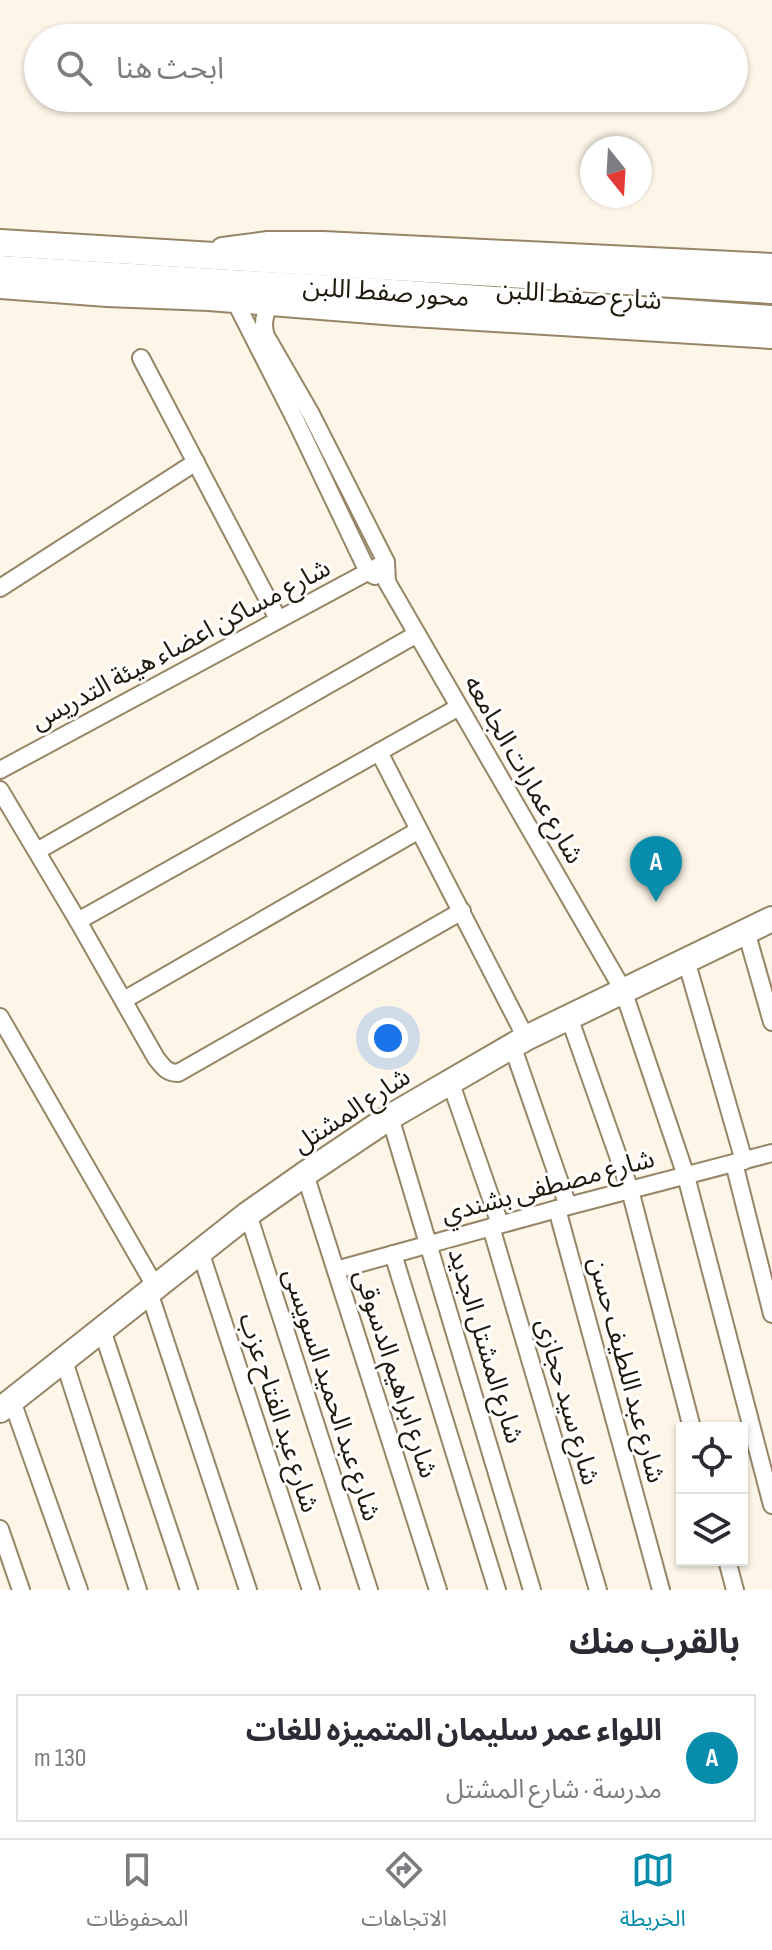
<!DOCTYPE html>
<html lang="ar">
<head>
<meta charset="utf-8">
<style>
  :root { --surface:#fff; --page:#f7f7f7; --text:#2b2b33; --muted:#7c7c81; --line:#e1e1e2; --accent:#078cac }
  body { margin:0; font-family:"Sofia Sans Condensed","Noto Sans Arabic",sans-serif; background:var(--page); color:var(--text); direction:rtl }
  .controls { position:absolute; right:24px; bottom:24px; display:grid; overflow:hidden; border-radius:0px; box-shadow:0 2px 6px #0004 }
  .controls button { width:72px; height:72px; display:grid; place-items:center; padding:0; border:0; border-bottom:2px solid var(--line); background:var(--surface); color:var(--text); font:40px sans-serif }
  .compass { position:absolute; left:580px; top:136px; width:72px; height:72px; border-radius:50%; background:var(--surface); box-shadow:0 2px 6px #0004; rotate:162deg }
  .you { position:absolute; left:388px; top:1038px; width:28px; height:28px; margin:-20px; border:6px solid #fff; border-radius:50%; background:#1a73e8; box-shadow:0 0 0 12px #1a73e833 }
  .badge { display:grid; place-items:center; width:52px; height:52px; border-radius:50%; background:var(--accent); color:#fff; font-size:26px; font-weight:700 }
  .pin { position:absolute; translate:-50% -66px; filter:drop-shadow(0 2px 4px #0008) }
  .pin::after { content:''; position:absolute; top:42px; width:28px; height:24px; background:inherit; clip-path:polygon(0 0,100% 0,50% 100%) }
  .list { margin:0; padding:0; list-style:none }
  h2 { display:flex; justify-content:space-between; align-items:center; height:104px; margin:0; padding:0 32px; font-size:34px }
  h2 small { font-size:26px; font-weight:400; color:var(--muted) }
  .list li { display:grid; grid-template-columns:52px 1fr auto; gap:24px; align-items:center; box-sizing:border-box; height:128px; margin:0 16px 16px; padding:0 16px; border:2px solid var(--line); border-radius:0px }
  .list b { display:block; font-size:30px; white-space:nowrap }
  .list p { margin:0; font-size:26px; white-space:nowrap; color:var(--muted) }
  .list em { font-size:26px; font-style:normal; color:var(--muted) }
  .icon { flex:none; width:44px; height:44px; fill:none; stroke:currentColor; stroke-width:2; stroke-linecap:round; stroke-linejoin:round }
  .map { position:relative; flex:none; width:772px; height:1590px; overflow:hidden; direction:ltr }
  .search { position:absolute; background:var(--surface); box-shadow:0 2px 6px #0004; left:24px; right:24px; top:24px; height:88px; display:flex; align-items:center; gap:20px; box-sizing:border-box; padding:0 28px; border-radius:44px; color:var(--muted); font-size:30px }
  .sheet { height:248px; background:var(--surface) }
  nav { display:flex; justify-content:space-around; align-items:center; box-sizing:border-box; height:112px; border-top:2px solid var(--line); background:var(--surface); font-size:22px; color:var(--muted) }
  nav a { display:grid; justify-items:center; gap:4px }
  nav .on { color:var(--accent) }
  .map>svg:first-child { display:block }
</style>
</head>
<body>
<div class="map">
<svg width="772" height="1590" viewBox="0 0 772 1590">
  <rect width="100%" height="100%" fill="#fdf5e7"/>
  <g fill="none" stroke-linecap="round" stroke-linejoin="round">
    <defs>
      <g id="street">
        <path d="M235,301L296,421L368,572L375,576"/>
        <path d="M272,304C264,313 262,324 266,336L311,414L386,562L387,582L623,990L686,1176L772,1505"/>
        <path d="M141,358L278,619"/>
        <path d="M0,588L196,462"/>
        <path d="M379,752L526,1038"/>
        <path d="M0,770L386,562"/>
        <path d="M0,790L78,921L156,1058C163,1067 167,1073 178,1073L462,911"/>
        <path d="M37,851L417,634"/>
        <path d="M78,921L459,707"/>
        <path d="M746,931L772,1022"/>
        <path d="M686,960L744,1161"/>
        <path d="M124,1000L419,830"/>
        <path d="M0,1017L155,1286"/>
        <path d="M569,1017L630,1190L692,1428"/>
        <path d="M512,1045L568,1206"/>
        <path d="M450,1081L500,1224"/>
        <path d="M390,1117L532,1590"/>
        <path d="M734,1163L772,1314"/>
        <path d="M305,1174L438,1590"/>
        <path d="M557,1209L661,1590"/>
        <path d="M248,1214L369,1590"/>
        <path d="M491,1227L598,1590"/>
        <path d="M200,1251L311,1590"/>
        <path d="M393,1254L497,1590"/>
        <path d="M336,1270L557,1209L772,1153"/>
        <path d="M149,1292L248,1590"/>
        <path d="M102,1330L189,1590"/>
        <path d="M64,1361L138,1590"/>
        <path d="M12,1401L79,1590"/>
        <path d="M0,1529L21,1590"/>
        <path d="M727,1560L735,1590"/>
      </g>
      <g id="secondary">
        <path d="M223,250L268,244H323L772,266"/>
        <path d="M0,286L107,294L209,298L397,313L772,336"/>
        <path d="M0,1410L248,1214L305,1174L390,1117L526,1038L772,919"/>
      </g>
      <g id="primary">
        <path d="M0,243L772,290"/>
        <path d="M0,269L365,291L772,319"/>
      </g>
    </defs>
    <use href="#street" stroke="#968566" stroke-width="20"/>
    <use href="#secondary" stroke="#968566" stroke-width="28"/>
    <use href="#primary" stroke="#968566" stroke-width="30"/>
    <use href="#street" stroke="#fff" stroke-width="16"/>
    <use href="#secondary" stroke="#fff" stroke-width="24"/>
    <use href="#primary" stroke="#fff" stroke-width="26"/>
  </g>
  <g text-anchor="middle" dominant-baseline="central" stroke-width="6" stroke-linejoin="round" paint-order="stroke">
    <g font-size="26" fill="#201a0d" stroke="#fff">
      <text transform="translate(386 293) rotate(4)">محور صفط اللبن</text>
      <text transform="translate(579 296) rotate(4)">شارع صفط اللبن</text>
      <text transform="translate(181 645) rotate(-28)">شارع مساكن اعضاء هيئة التدريس</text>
      <text transform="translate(523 770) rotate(60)">شارع عمارات الجامعه</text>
      <text transform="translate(352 1111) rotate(-33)">شارع المشتل</text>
      <text transform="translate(548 1187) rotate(-15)">شارع مصطفى بشندي</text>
      <text transform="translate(485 1346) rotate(73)">شارع المشتل الجديد</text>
      <text transform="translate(626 1370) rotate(75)">شارع عبد اللطيف حسن</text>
      <text transform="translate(395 1374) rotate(72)">شارع ابراهيم الدسوقى</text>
      <text transform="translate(331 1395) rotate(72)">شارع عبد الحميد السويسى</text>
      <text transform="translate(567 1402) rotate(74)">شارع سيد حجازى</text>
      <text transform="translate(278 1413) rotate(72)">شارع عبد الفتاح عزب</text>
    </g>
  </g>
</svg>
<div class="controls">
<button><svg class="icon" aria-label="locate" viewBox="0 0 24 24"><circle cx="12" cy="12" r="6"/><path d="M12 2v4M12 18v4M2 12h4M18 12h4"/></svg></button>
<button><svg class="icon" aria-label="layers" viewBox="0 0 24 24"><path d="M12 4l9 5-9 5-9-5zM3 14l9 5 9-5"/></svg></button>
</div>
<svg class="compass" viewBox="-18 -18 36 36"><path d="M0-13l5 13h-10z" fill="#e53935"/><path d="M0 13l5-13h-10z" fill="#7c7c81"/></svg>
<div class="you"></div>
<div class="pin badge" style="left:656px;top:902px">A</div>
<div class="search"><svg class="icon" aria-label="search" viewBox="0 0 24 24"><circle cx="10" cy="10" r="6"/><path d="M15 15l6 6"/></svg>ابحث هنا</div>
</div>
<section class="sheet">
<h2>بالقرب منك<small></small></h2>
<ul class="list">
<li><span class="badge">A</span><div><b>اللواء عمر سليمان المتميزه للغات</b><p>مدرسة · شارع المشتل</p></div><em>130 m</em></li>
</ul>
</section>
<nav>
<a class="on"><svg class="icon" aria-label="map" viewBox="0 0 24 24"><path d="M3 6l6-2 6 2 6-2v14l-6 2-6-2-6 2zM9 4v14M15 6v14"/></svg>الخريطة</a>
<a><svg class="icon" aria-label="directions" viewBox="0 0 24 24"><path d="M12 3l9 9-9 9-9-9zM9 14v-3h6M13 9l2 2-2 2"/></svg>الاتجاهات</a>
<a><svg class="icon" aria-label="saved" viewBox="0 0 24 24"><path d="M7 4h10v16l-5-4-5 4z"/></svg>المحفوظات</a>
</nav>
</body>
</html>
